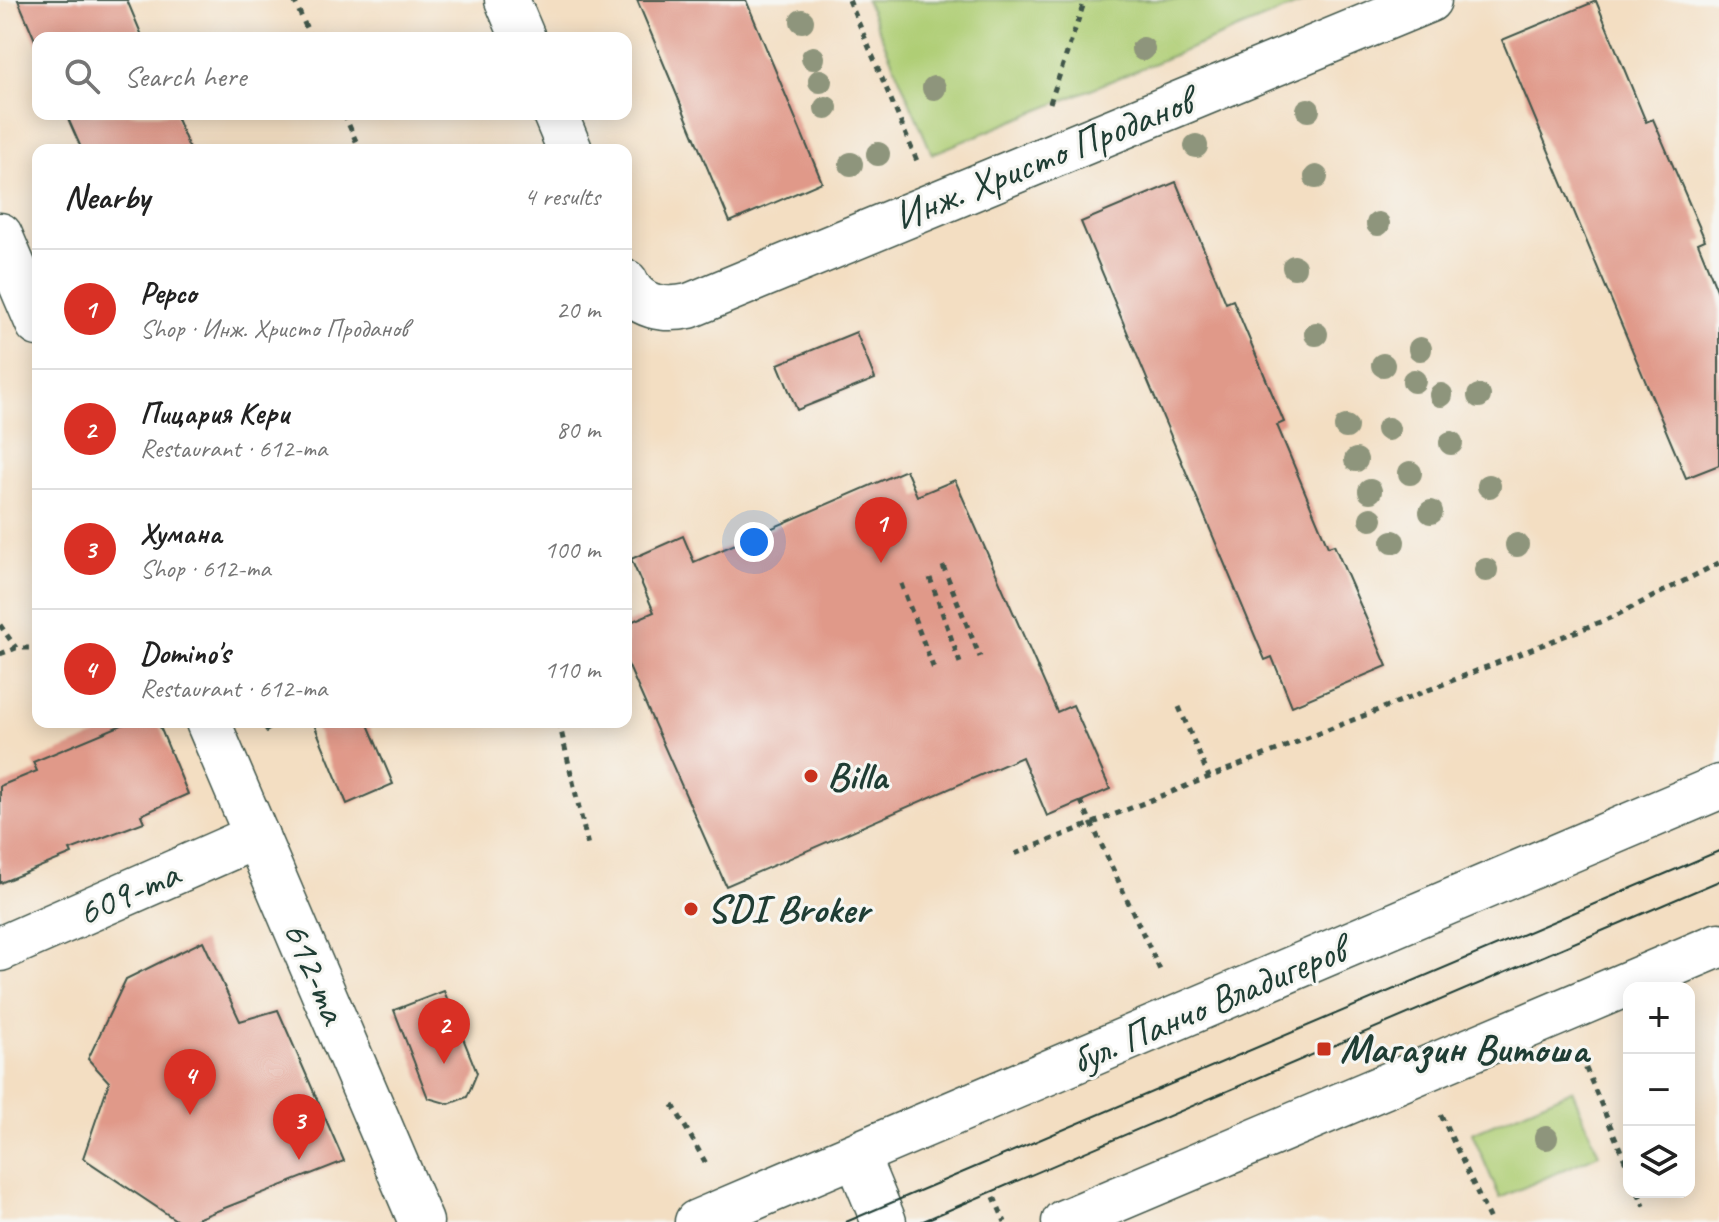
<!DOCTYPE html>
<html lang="en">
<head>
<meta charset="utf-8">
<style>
  :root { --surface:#fff; --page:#f6f6f6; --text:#222; --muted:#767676; --line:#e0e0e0; --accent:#d93025 }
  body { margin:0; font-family:Caveat,sans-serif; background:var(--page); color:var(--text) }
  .controls { position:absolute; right:24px; bottom:24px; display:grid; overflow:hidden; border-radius:16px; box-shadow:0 4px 20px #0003 }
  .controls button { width:72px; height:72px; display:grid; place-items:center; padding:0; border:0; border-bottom:2px solid var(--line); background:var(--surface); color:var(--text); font:40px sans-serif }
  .you { position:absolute; left:754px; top:542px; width:28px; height:28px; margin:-20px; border:6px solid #fff; border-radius:50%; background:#1a73e8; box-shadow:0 0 0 12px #1a73e833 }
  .badge { display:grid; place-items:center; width:52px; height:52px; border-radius:50%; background:var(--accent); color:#fff; font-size:26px; font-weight:700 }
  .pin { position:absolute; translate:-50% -66px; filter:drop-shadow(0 2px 4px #0008) }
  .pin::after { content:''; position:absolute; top:42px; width:28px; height:24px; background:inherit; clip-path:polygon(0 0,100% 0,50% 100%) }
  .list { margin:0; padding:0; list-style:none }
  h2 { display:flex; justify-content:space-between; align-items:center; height:104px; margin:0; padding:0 32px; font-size:34px }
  h2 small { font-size:26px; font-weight:400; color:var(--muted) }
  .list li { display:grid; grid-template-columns:52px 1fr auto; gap:24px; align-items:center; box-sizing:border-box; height:120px; padding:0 32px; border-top:2px solid var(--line) }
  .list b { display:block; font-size:30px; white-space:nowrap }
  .list p { margin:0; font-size:26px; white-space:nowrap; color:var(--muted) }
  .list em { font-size:26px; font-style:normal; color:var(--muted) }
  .icon { flex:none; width:44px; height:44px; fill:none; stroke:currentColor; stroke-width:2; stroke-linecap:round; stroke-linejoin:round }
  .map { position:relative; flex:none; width:1719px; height:1222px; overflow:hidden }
  .search { position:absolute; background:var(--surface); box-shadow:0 4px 20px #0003; left:32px; top:32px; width:600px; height:88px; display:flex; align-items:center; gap:20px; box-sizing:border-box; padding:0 28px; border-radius:16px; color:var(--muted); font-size:30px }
  .panel { position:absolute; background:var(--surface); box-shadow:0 4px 20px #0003; left:32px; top:144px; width:600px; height:584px; border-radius:16px }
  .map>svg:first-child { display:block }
</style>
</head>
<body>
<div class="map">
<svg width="1719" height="1222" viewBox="0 0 1719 1222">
  <rect width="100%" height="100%" fill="#f6f6f2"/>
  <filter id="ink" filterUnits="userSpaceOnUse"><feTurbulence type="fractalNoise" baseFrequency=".0125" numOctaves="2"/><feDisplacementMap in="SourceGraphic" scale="16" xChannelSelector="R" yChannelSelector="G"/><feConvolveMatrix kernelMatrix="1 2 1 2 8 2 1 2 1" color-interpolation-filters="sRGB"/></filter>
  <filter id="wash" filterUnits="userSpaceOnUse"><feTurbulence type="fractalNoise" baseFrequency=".006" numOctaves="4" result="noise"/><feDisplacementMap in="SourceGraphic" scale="32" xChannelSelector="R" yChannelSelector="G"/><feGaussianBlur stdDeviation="1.8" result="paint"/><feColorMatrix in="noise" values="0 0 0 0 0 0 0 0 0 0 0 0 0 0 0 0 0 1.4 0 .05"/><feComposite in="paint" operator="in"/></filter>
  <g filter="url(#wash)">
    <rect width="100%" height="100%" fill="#f3dec2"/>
    <g fill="#afce75" stroke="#678654" stroke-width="2">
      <path d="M866,0H1309L932,154Z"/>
      <path d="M1572,1090L1599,1154L1500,1198L1472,1133Z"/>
    </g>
    <g id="blocks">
      <g fill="#e09989">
        <path d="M18,0H127L143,38H38V47Z"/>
        <path d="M637,0H746L822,182L730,222Z"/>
        <path d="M1596,1L1646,122L1653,119L1705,240L1698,243L1719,295V465L1686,478L1502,40Z"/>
        <path d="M66,114H175L190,150H82Z"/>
        <path d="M1176,182L1226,303L1233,300L1261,367L1284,422L1277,425L1328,547L1334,545L1387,666L1292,706L1272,657L1265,660L1081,222Z"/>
        <path d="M856,332L875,379L797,410L778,364Z"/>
        <path d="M906,470L917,496L955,480L1057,712L1073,705L1110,789L1047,816L1022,757L726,886L626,660V624L654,612L631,559L683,536L694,562Z"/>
        <path d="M129,722H158L188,794L141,815L144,822L70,850L72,854L0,883V786L37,771L33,762Z"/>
        <path d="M313,722H367L393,784L347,804Z"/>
        <path d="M203,941L240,1021L278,1010L344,1161L189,1222H179L83,1158L109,1082L88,1059L126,979Z"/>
        <path d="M444,991L477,1073L467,1097L449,1104L428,1098L394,1010Z"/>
      </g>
    </g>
  </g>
  <g filter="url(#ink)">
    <use href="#blocks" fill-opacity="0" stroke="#3f5549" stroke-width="2"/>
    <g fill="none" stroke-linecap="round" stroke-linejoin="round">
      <defs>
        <g id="minor">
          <path d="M507,0L523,38"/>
          <path d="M555,114L570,150"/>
          <path d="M0,235L38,324"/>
          <path d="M626,282C637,308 665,311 689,306L1429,0"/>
          <path d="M208,722L421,1222"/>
          <path d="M0,949L257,836"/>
        </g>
        <path id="tertiary" d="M857,1157L884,1222"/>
        <g id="secondary">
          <path d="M697,1222L1719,787"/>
          <path d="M1064,1222L1719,945"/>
        </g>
      </defs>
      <use href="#minor" stroke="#3f5549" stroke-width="47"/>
      <use href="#tertiary" stroke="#3f5549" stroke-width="47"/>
      <use href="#secondary" stroke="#3f5549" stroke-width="47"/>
      <g stroke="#3f5549" stroke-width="5" stroke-dasharray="6 6" stroke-linecap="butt">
        <path d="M294,0L311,38"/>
        <path d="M849,0L917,161"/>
        <path d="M1050,103L1085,0"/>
        <path d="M344,114L360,150"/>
        <path d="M943,566L980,657"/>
        <path d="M930,578L960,663"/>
        <path d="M901,584L935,672"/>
        <path d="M0,625L16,648"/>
        <path d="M0,654L16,648H38"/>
        <path d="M1179,707L1209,777"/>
        <path d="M559,722L588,846"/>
        <path d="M265,731L279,722"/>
        <path d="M1081,801L1160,970"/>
        <path d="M1015,854L1615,616L1719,563"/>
        <path d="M1581,1057L1629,1170"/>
        <path d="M673,1105L708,1167"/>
        <path d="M1441,1115L1491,1222"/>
        <path d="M1638,1192L1644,1206"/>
        <path d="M994,1197L1005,1222"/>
      </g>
      <use href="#minor" stroke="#fff" stroke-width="44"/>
      <use href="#tertiary" stroke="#fff" stroke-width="44"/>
      <use href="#secondary" stroke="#fff" stroke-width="44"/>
      <g stroke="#1f3d34" stroke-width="2">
        <path d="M846,1222L1719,851"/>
        <path d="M921,1222L1719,881"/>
      </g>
    </g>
    <g fill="#8e957b">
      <circle cx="802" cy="21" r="12"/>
      <circle cx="1143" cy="49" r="12"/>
      <circle cx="813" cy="58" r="12"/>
      <circle cx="820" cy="81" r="12"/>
      <circle cx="934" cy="88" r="12"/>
      <circle cx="826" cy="108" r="12"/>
      <circle cx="1308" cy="110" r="12"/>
      <circle cx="1196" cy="146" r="12"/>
      <circle cx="878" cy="154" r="12"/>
      <circle cx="851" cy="164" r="12"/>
      <circle cx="1316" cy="177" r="12"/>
      <circle cx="1378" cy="224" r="12"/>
      <circle cx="1294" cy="267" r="12"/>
      <circle cx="1316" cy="334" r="12"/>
      <circle cx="1420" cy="349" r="12"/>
      <circle cx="1383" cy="365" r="12"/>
      <circle cx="1414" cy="381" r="12"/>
      <circle cx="1441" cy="395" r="12"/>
      <circle cx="1479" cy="396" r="12"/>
      <circle cx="1346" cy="427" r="12"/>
      <circle cx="1388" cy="429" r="12"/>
      <circle cx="1451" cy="443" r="12"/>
      <circle cx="1356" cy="460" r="12"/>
      <circle cx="1410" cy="473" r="12"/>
      <circle cx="1489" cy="486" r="12"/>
      <circle cx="1370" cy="491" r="12"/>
      <circle cx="1431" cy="512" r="12"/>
      <circle cx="1371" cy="519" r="12"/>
      <circle cx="1393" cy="542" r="12"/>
      <circle cx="1517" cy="545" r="12"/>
      <circle cx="1486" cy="570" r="12"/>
      <circle cx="1546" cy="1138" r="12"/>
    </g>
  </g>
  <g fill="#c8321e" stroke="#f6f6f2" stroke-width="3">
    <circle cx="811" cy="776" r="8"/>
    <circle cx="691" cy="909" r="8"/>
    <rect x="1316" y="1041" width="16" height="16" rx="4"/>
  </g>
  <g text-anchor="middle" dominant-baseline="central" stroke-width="6" stroke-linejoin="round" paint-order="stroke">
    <g font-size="40" fill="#1f3d34" stroke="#f6f6f2">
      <text transform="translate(1043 159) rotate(-22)">Инж. Христо Проданов</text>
      <text transform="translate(128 893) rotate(-24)">609-та</text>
      <text transform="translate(315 972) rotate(67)">612-та</text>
      <text transform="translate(1208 1005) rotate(-23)">бул. Панчо Владигеров</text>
    </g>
    <g font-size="40" font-weight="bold" fill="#1f3d34" stroke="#f6f6f2" text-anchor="start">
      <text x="827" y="776">Billa</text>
      <text x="707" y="909">SDI Broker</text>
      <text x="1340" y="1049">Магазин Витоша</text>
    </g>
  </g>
</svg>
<div class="controls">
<button>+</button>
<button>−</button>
<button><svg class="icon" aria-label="layers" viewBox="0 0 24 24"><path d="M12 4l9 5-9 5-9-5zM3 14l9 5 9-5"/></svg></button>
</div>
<div class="you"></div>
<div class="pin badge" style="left:881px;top:563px">1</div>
<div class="pin badge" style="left:444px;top:1064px">2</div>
<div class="pin badge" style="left:299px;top:1160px">3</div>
<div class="pin badge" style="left:190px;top:1115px">4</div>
<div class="search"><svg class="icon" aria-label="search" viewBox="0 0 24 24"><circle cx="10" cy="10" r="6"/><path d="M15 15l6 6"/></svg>Search here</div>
<section class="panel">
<h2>Nearby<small>4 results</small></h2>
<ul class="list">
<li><span class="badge">1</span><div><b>Pepco</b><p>Shop · Инж. Христо Проданов</p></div><em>20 m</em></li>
<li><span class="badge">2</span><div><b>Пицария Кери</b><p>Restaurant · 612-та</p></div><em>80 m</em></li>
<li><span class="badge">3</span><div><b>Хумана</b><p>Shop · 612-та</p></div><em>100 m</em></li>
<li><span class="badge">4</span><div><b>Domino's</b><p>Restaurant · 612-та</p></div><em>110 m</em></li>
</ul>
</section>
</div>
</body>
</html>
